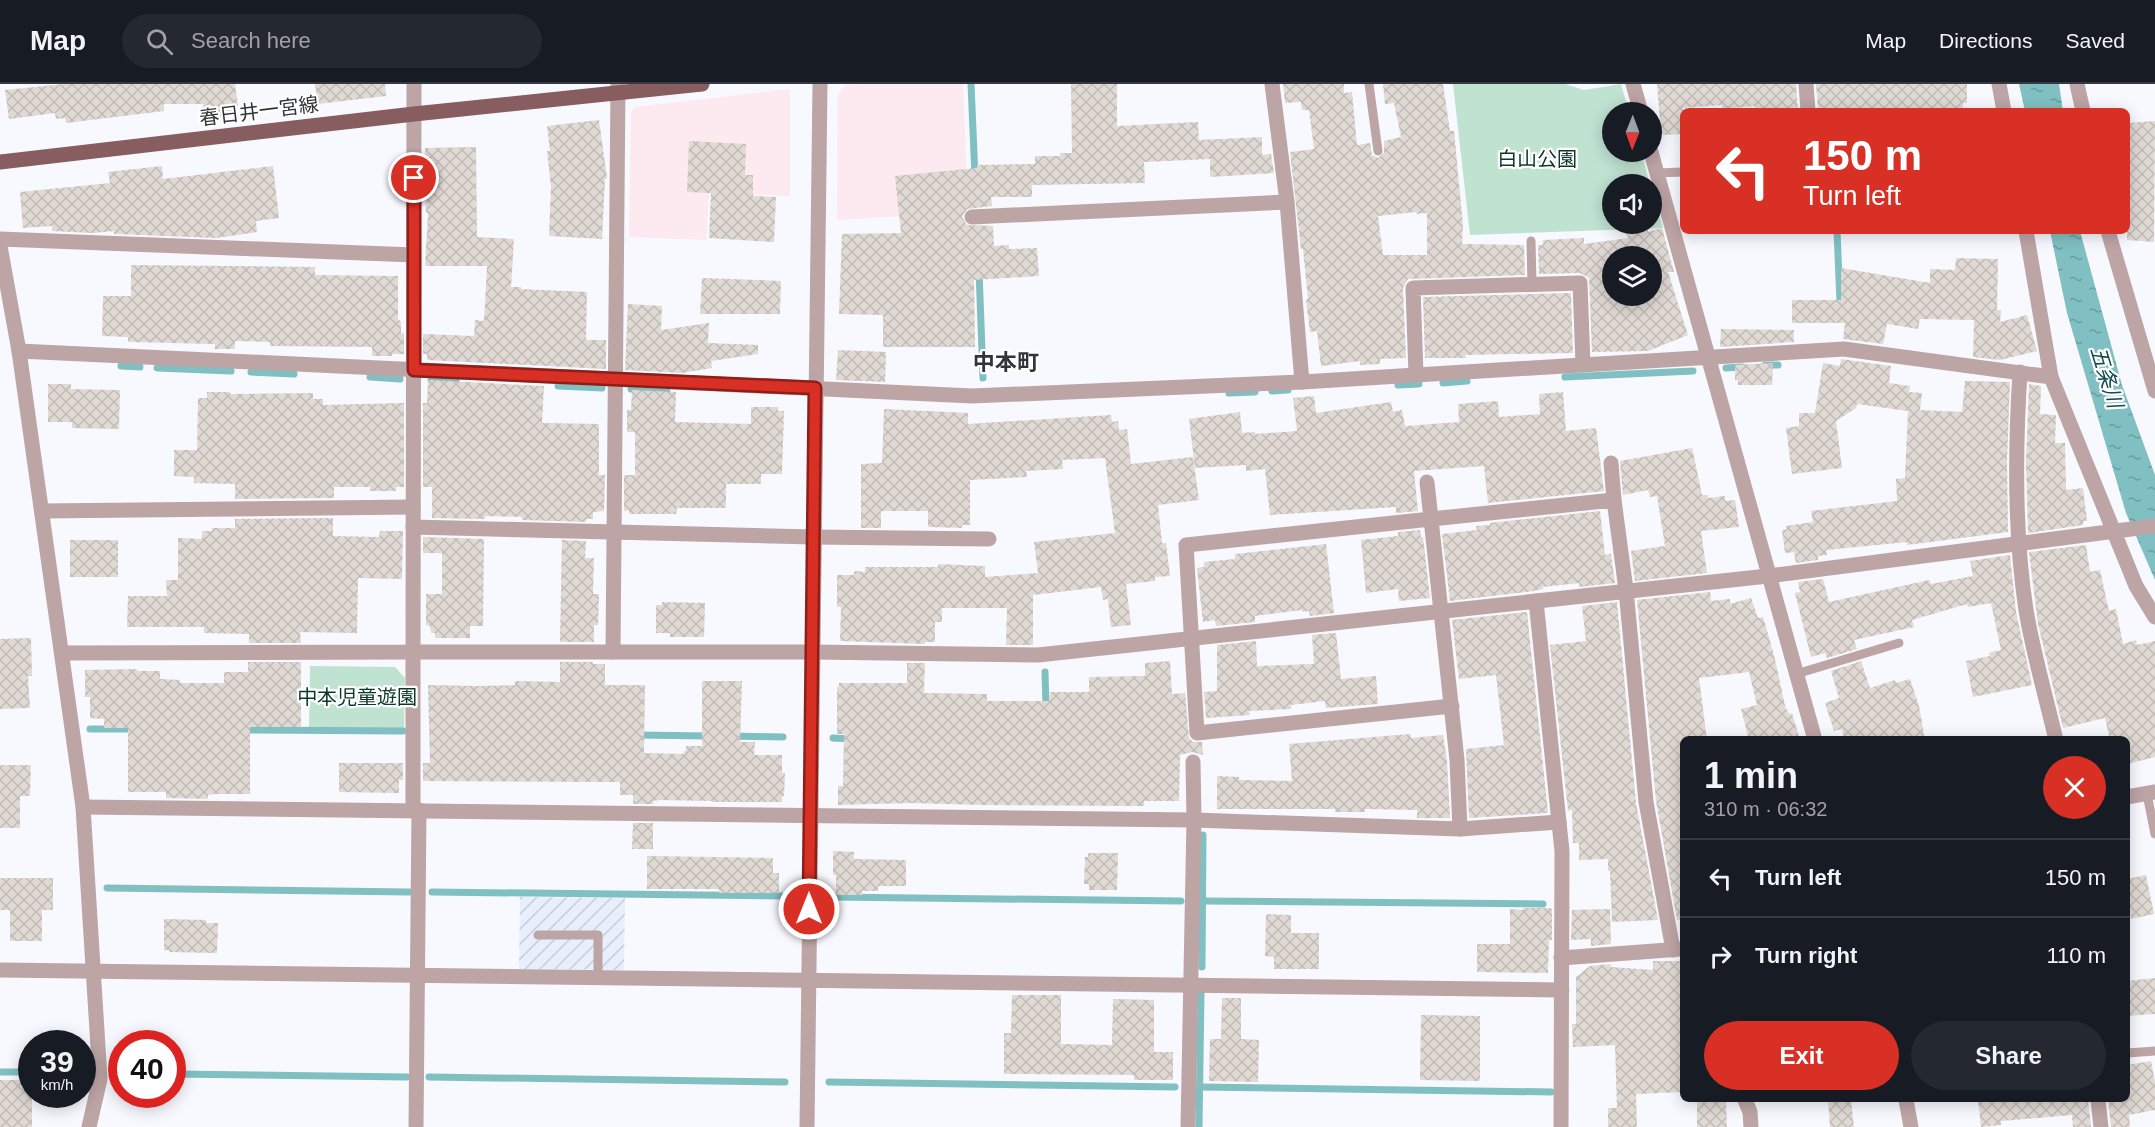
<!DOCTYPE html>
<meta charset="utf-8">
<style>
:root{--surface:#171b24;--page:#242831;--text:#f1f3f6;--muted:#9ea1a6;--line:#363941;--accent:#d93025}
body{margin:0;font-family:Arial,"Noto Sans JP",sans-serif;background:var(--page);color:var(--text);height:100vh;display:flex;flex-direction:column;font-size:22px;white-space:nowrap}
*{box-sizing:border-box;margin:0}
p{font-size:20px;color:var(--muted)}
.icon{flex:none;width:33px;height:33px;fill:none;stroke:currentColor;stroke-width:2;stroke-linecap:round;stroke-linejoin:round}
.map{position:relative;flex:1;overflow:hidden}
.sheet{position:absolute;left:1680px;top:652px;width:450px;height:366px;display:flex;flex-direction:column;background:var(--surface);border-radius:9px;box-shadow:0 3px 15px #0003}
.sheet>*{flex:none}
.top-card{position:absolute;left:1680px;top:24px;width:450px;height:126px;border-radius:9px;box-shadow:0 3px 15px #0003;background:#d93025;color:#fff;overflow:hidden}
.needle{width:39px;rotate:181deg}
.buttons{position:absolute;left:1602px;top:18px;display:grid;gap:12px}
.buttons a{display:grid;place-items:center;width:60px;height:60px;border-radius:50%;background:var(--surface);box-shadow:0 3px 15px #0003;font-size:30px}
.speed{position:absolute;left:18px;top:946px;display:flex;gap:12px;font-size:30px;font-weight:700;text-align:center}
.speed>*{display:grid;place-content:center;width:78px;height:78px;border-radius:50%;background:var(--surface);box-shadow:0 3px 15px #0003;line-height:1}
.speed small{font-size:15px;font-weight:400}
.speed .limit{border:9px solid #d22;background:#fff;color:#111}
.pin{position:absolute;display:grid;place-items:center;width:51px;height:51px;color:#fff;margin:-26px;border:3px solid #fff;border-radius:50%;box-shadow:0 2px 6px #0007}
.me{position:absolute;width:66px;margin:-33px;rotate:0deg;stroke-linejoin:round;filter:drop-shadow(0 0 4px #0008)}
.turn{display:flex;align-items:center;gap:21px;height:126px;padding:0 24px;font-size:27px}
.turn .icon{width:78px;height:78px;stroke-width:2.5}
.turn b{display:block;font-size:42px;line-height:51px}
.round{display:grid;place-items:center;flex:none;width:63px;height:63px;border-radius:32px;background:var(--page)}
.summary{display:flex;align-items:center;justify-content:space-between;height:102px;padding:0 24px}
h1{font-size:36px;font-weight:800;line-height:45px}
.cta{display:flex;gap:12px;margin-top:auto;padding:12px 24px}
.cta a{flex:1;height:69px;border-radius:36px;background:var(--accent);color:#fff;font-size:24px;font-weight:800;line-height:69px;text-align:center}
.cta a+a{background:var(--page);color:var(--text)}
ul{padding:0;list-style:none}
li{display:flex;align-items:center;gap:18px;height:78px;padding:0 24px;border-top:2px solid var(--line)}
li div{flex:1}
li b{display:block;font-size:22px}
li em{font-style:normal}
header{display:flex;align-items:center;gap:36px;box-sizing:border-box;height:84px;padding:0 30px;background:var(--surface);border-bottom:2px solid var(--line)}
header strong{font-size:28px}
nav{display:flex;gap:33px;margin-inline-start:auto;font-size:21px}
.search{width:420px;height:54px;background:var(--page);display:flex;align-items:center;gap:15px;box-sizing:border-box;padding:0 21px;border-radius:33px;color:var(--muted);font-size:22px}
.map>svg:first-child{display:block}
.commercial{fill:#fde9f0}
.industrial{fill:url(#industrial-furrows)}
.park{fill:#bfe2d1}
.water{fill:url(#water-ripples)}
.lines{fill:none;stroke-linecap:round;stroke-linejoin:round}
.stream{stroke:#80c0c2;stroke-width:7}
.building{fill:url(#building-cross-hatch);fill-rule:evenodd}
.service{stroke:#bda4a5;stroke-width:9}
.minor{stroke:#bda4a5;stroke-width:15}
.tertiary{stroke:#bda4a5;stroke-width:15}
.primary{stroke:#885d60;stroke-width:15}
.route-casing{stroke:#8d1f18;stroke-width:15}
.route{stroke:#d93025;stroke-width:10}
.labels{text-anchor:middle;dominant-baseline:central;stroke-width:4.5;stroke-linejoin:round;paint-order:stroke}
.street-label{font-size:20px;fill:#333437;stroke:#fff}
.park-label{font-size:20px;fill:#0b3827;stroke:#fff}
.water-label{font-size:21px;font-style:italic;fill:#134d4f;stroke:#fff}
.quarter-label{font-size:22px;font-weight:bold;fill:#333437;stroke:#fff}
</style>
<header>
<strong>Map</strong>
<div class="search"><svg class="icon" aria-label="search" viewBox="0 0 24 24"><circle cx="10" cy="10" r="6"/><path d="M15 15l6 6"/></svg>Search here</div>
<nav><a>Map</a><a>Directions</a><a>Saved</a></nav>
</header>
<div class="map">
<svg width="2155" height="1043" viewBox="0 0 2155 1043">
<defs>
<pattern id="industrial-furrows" width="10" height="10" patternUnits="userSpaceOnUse" patternTransform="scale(1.5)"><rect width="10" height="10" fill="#e9eefd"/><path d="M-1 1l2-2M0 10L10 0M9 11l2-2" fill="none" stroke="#c8cdd9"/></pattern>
<pattern id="water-ripples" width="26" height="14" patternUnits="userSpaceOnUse" patternTransform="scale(1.5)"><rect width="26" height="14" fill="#80c0c2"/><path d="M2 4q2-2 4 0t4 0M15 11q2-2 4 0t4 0" fill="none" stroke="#699d9e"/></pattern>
<pattern id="building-cross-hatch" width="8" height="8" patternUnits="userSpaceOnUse" patternTransform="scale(1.5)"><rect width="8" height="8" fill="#e0d9d4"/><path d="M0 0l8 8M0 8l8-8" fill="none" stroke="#c1bbb7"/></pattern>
</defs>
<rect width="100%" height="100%" fill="#f7f9ff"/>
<g class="commercial">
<path d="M859,0H963L968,128L837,136L838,11L846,1Z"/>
<path d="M790,5V112L709,109L706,156L629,153L631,28L635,23Z"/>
</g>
<path class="industrial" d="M520,813L625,814L624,886L519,885Z"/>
<g class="park">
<path d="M1453,0H1565L1584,6L1621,0L1629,28H1612V68H1641L1650,100H1612V140H1652V106L1663,144L1470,151Z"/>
<path d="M310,582L395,583L405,594L404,645L309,644Z"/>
</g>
<g class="water">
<path d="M2019,0H2059L2063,27H2025Z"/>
<path d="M2050,147H2080L2122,301L2155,391V496L2126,429L2067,229Z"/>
</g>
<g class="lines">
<g class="stream">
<path d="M971,0L975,93"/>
<path d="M1837,147L1840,218"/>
<path d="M979,186L983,294"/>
<path d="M1765,281H1778"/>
<path d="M121,282L140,283"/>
<path d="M157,284L231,287"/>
<path d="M1726,284L1742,283"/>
<path d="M251,288L294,290"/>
<path d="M370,293L400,295"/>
<path d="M1565,293L1693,287"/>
<path d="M431,296L456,297"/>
<path d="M1443,299L1467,297"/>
<path d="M1398,301L1419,300"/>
<path d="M558,302L602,304"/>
<path d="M631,305L667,307"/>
<path d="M1272,307L1288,306"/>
<path d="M1229,309L1255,308"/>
<path d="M1045,588L1046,624"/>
<path d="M90,645H137"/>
<path d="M241,646L403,647"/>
<path d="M636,651L709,652"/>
<path d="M732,652L783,653"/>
<path d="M833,654L851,655"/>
<path d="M107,804L409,808"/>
<path d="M432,808L785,812"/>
<path d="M832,813L1181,817"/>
<path d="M1203,817L1543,820"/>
<path d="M1202,883L1203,751"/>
<path d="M0,988H32"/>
<path d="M82,989H85"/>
<path d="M119,989H122"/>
<path d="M172,990L407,993"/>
<path d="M429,993L785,998"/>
<path d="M829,998L1175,1003"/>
<path d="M1200,1003L1551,1008"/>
<path d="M1199,1043L1201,909"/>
</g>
</g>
<g class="building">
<path d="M64,0H235L238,22L233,23L234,32L204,33L203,20H164V27L66,39L65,34L56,35L55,29L9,35L5,6Z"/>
<path d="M315,0H385L386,12L318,20Z"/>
<path d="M1071,0H1117V42L1198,38L1199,56L1262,53V71L1271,70L1274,89L1210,93V75L1144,78L1145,99L1032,101V113H991L992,122L967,125L962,133L967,141L993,142L994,162L1009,161V165L1037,164L1039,192L974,196L975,263H883V231L839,230L842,150L901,149L895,92L977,84V81L1035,80V72H1060V69H1072Z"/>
<path d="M1283,0H1344V9L1352,8L1357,61L1370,59L1372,71L1378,74L1384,69V57L1401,53L1394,19L1385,20L1383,0H1443L1450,47H1454L1463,141L1462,160L1524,161L1525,191L1408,195L1403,204L1406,274L1380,275V280L1360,281V277L1321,282L1317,247L1310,248L1306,216L1308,215L1303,165H1301L1290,68L1314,65L1309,26H1302L1301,18L1285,19ZM1416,128L1417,130L1427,129V171H1383L1378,132Z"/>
<path d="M1657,0H1796L1798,27H1755V22L1722,25V21L1683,24V50L1661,51Z"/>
<path d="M1816,0H1967V19H1963V27L1818,26Z"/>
<path d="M599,36L607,94L605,95L602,155L549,152L551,103L547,67H550L547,42Z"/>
<path d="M2155,37L2154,158L2127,156V39Z"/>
<path d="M689,57L746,60L745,91H753V112L776,113L774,158L709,154L711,109L687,108Z"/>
<path d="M476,63L477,153L514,155L511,203H521V205L587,208L586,256H606V285L427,276V270H423V250L474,252L475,236L484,237L487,182H425L428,129H426L425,64Z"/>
<path d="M162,82L163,95L273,82L279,134L256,137L257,148L216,154L114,150V147L93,149L52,147V142L23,144L20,108L110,99L108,88Z"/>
<path d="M1662,144L1674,188H1668L1688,251L1648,267L1592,268L1589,194L1580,189L1539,190L1538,161H1543V156L1584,154V160L1628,154L1627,149L1648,146V148ZM1612,172H1652V212H1612Z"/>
<path d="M1956,174L1998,175L1997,226H2001L2000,238L2027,231L2037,267L2000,276L1973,273L1974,236L1920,235L1918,245L1887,240L1883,260L1843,255L1845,239H1792V216H1841V184L1930,199V185L1955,186Z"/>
<path d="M131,181L315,183V191L398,192V235L401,238V249H404V270H392V272H372V263L270,262V258L235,257V265H215V260L128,258V253L102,252L103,212H131Z"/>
<path d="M702,194L781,197L780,230H700Z"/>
<path d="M1571,209L1573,269L1465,271L1466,274H1425L1423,213Z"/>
<path d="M628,220L662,222L661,246L709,239L708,259L758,261V270L711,277L712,284L682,289L625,286Z"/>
<path d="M1721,245L1794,246V258L1720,263Z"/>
<path d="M838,266L886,268L885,298L836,296Z"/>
<path d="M1841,275L1891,282L1889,299L1910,302L1909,308L1922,309L1920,326L1962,328L1965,297L2010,298L2007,377L2008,448L1907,461V458L1826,466L1827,471L1818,472V476L1796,479L1794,468L1785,469L1782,446L1787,445L1786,442L1813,438L1811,427L1897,417L1896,395L1905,394L1908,327L1857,320L1856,324L1836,337L1842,384L1792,390L1786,344L1799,342V329H1815L1823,279L1840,282Z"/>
<path d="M1773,279L1772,301H1738V296H1735V281Z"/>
<path d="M428,296L544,302L542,339L599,340V391H605L604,427L593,428V435H586V438L522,436V433L485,432V435L432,434V403H423V319H427Z"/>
<path d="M48,300H71V305L120,306L119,345L72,344V338H48Z"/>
<path d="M2029,300L2041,302L2040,330L2056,331L2055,359H2065L2066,406L2083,404L2087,437H2083V441L2028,449L2026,378Z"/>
<path d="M632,306L676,308L675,338L751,340V323H778V327H784L782,390H761V400H726V424H677L676,430H629V426L624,427V391H635V348H627V326H631Z"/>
<path d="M207,308H230V310L313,309V315H323V321L404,319V403H396V407H370V403H334V414L235,415V400L194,399V393L174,392V366H197L198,314H207Z"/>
<path d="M1563,308L1566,347L1596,344L1604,407L1488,419L1484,382L1414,387L1418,427L1396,429V423L1270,431L1265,385L1246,387V381L1195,384L1189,335L1240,328L1242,349L1255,348V350L1297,347L1293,314L1314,312L1316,329L1391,318L1393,328L1402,326L1405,342L1459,338L1458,320L1498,317L1499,333L1540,330L1539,310Z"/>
<path d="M884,325L968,329V340L1111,331L1112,338L1118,337L1119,346L1127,345L1131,380L1193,373L1199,416L1158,421L1162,459H1166L1170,492L1155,493V497L1126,500L1131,541L1111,543L1108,515L1103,516L1101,503L1033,511V561H1006L1007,524H942V538H935V558H925V560L840,557L841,523H837V491H854V487L865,488V483H938V480L985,482V493L1038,489L1034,458L1115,449L1105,374L1062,376L1063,385L1026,387L1027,393L970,396V441H962V444L928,443V427H881V444H861V380L882,379Z"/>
<path d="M1692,364L1702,411H1707L1708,414L1725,412V417L1735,416L1739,443L1701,447L1707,489L1635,497L1631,467L1665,462L1657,412L1650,413L1648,406L1623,411L1620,377Z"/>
<path d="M1600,427L1605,471L1611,470L1615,499L1579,503V499L1543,503V505L1527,508L1450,517L1442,450L1477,446L1476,442L1490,441V439Z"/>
<path d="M333,434V452L379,453L380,447H403L402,495L358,494L357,549L300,548L301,559H249V550L204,549V543H127L128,512H167L166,496H178V454L202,455V447H212V444H235V435Z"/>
<path d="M1420,446L1421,453H1423L1430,514L1399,517L1398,505L1366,509L1361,456L1398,452V448Z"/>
<path d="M423,453L484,455L483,542H470V554H435V549H431L430,542L426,541V510H442V469H423Z"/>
<rect x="70" y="456" width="48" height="37"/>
<path d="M562,456L586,457L585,474H594L593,510H599L598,541H594V558H560Z"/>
<path d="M1326,460L1334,529L1310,532L1309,527L1302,528V526L1255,532V538L1216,542L1215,536L1203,538L1197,484L1204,483V478L1235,475V470Z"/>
<path d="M2086,461L2090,488L2100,486L2109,527L2116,525L2123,560L2136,556L2137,561L2155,557V673L2127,680V656H2110L2105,634L2063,644L2038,540L2029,468Z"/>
<path d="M2010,471L2016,528L2032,601L1973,613L1966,577L1990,572L1989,569L2001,566L1991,519L1968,523L1967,520L1912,536L1914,543L1854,556L1857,565L1827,574L1825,569L1811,573L1795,509L1800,508L1798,498L1823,495L1829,518L1929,496L1931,500L1973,492L1970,477Z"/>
<path d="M1710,508L1711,517L1730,515V520L1751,514L1758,534L1763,533L1774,571L1786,626L1787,625L1789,630L1792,629L1800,656H1749L1741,625L1757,621L1749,588L1699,594L1707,656H1683V836H1677L1656,717L1637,516Z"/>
<path d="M662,518L705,519L704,553H670V549H656V521H662Z"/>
<path d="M1617,518L1636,719L1658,836L1612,838L1610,787H1608V775L1579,776V759H1573L1572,726L1568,727L1550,561L1586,557L1582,522Z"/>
<path d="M1527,528L1548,729L1469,734L1466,665L1504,661L1496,591L1459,595L1452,536Z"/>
<path d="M1336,549L1341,595L1376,592L1378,620L1326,624L1325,617L1291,621V625L1249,627L1250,631L1206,634L1204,608L1217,607V561L1256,557L1257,582L1314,580L1312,551Z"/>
<path d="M31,554L32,592H28L30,624L0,625V555Z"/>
<path d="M1170,577L1172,610L1185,609L1189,654L1193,658H1202L1203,671L1192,668L1180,671L1179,717H1144V722L982,721L910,719L838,721V702H843L844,650H837V603L839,604V599H907V579H925L924,609L987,610V617H1049L1050,608H1089V593L1145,592V579Z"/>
<path d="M1861,577L1870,604L1895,596L1896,599L1910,595L1919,622L1925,656H1844L1842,645L1834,647L1825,619L1839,614L1831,587Z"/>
<path d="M248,578H301V643H250V710H215L208,711V715L166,714V708H128V644H104V635L90,634V613H85V586L137,585V587H160V595L180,596V599H224V588H248Z"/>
<path d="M560,578H593V580H605V601H645L644,669L684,670V667H686V662H702V597H742L740,658H755L754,671H782V689H785L784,712H782V718H712V717L659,716L653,717V720H633V711H620V698L423,697V679H430L428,601L479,602L515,601V597L560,598Z"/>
<path d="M1410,650L1411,654L1443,651L1447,677L1450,734H1417V726L1365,725V728H1335V725H1217V692L1239,693V696L1292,697L1289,660Z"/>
<path d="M339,679H403V696H399V709L339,708Z"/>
<path d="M0,681H31L30,712H20V744H0Z"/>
<path d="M633,739H653V765H632Z"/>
<path d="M833,767L854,768V775L906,776V802H878V807H862V811H836V791H833Z"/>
<path d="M1088,769H1118L1117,806H1089V800H1084L1085,773H1088Z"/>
<path d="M647,772L773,774V789H779V809H719V805H647Z"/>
<path d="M2146,791L2154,830L2131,835L2127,814V795Z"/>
<path d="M0,794H53V826H42V857H10V826H0Z"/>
<path d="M1523,824H1551L1552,826V856H1549L1548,889L1477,888V860H1510V825L1523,826Z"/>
<path d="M1610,825L1611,860L1591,862V855L1571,856L1572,826Z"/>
<path d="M1266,830L1291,831V849H1319V885H1274V873L1265,872Z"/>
<path d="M164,835L206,836V839H218L217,869L169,868V866H164Z"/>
<path d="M1653,877H1680L1683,1008L1636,1010L1637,1043H1608V1024H1617L1615,961L1573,963L1572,940H1576V893L1590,882L1611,880V883L1653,886Z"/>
<path d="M2155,894V930L2127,932V897Z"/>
<path d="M1012,911H1061V960L1112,961L1113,915L1154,916V968H1173V996H1134V991L1004,990V949H1011Z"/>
<path d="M1222,914H1241V955L1259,956L1258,998L1209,997L1210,955H1221Z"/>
<path d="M1421,931L1480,932V997L1420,996Z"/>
<path d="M2151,977L2155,998V1026L2129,1031L2130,1043H2111L2108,1016H2127V1018V981Z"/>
<rect x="0" y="996" width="32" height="47"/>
<path d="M1697,1016H1726L1727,1043H1697Z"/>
<path d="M1828,1016H1851L1854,1043H1830Z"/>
<path d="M1978,1016H2088L2091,1043H2073L2072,1031L2001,1037V1041L1981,1043Z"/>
</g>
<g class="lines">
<g class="service">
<path d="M1369,0L1378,67"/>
<path d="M1657,89L1683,88"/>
<path d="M1531,157L1532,200"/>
<path d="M1796,590L1899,559"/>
<path d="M2147,710L2155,750"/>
<path d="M538,851H598V893"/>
<path d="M2127,969L2155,967"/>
</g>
<g class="minor">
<path d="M1272,0L1287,118L1302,298"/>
<path d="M1806,0L1808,27"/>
<path d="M1999,0L2004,27"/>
<path d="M2077,0L2083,27"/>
<path d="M972,133L1287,118"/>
<path d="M2026,147L2051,293L2136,502L2155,533"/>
<path d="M2108,147L2155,307"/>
<path d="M0,155L414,171"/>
<path d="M0,162L19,267L83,723L100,995L89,1043"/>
<path d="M19,267L972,312L1302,298L1844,265L2051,293"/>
<path d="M2020,288C2015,367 2014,448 2026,526C2033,569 2046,613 2056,656"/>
<path d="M1416,291L1413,204L1580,199L1583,281"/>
<path d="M1611,379L1614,416"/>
<path d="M1427,398L1431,435L1186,461L1197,649L1452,622"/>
<path d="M42,427L413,423"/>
<path d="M413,443L813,453L989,455"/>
<path d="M1536,517L1562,767L1561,1043"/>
<path d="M613,568L618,0"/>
<path d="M62,569L413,568L414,0"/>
<path d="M2127,713L2155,708"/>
<path d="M83,723L1194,736L1460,745L1559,738"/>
<path d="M413,726V568H812L1038,571L1768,492L2155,442"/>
<path d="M1460,745L1457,676L1431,435L1614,416L1626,506L1646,718L1673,866"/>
<path d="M1561,874L1681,865"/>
<path d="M0,886L1562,906"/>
<path d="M1745,1016L1750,1028L1751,1043"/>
<path d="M2098,1016L2101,1043"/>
<path d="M416,1043L419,726"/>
<path d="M1188,1043L1194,736L1193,678"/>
</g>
<g class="tertiary">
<path d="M1633,0L1641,28"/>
<path d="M1651,68L1815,656"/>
<path d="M1906,1016L1911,1043"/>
<path d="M807,1043L820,0"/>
</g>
<path class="primary" d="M0,78L414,30L702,0"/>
</g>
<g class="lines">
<g class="route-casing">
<path id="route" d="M414,94V286L815,304L809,825"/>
</g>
<use href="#route" class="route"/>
</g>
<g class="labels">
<g class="street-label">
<text transform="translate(259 27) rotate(-7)">春日井一宮線</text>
</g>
<g class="park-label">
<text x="1537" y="75">白山公園</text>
<text x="357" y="613">中本児童遊園</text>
</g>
<g class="water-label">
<text transform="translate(2107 293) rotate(73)">五条川</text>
</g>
<g class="quarter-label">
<text x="1006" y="278">中本町</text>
</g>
</g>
</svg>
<div class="buttons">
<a><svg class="needle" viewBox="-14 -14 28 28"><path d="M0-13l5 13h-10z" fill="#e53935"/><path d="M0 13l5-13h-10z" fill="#9ea1a6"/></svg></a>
<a><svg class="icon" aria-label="sound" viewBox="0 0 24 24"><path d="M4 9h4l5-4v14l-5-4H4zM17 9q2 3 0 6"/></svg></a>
<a><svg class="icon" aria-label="layers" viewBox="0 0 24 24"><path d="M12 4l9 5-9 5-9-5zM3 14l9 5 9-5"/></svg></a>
</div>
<div class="speed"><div>39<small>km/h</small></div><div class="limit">40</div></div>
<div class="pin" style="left:414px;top:94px;background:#d93025"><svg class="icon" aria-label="arrive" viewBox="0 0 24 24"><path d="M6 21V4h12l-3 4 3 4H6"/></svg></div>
<svg class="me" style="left:809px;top:825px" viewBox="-20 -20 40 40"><circle r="17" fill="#d93025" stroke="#fff" stroke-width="3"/><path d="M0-11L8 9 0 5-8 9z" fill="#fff"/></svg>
<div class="top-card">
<div class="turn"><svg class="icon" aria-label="left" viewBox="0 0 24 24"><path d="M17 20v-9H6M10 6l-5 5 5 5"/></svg><div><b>150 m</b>Turn left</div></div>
</div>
<section class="sheet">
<div class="summary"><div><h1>1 min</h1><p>310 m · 06:32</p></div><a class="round" style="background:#d93025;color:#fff"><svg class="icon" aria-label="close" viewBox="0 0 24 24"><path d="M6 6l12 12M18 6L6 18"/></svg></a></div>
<ul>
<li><svg class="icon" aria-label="left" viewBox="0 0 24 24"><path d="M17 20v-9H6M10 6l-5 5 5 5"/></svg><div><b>Turn left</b></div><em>150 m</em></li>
<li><svg class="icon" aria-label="right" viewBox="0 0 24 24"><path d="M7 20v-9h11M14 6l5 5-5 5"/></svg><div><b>Turn right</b></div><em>110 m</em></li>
</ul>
<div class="cta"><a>Exit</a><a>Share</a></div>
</section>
</div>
